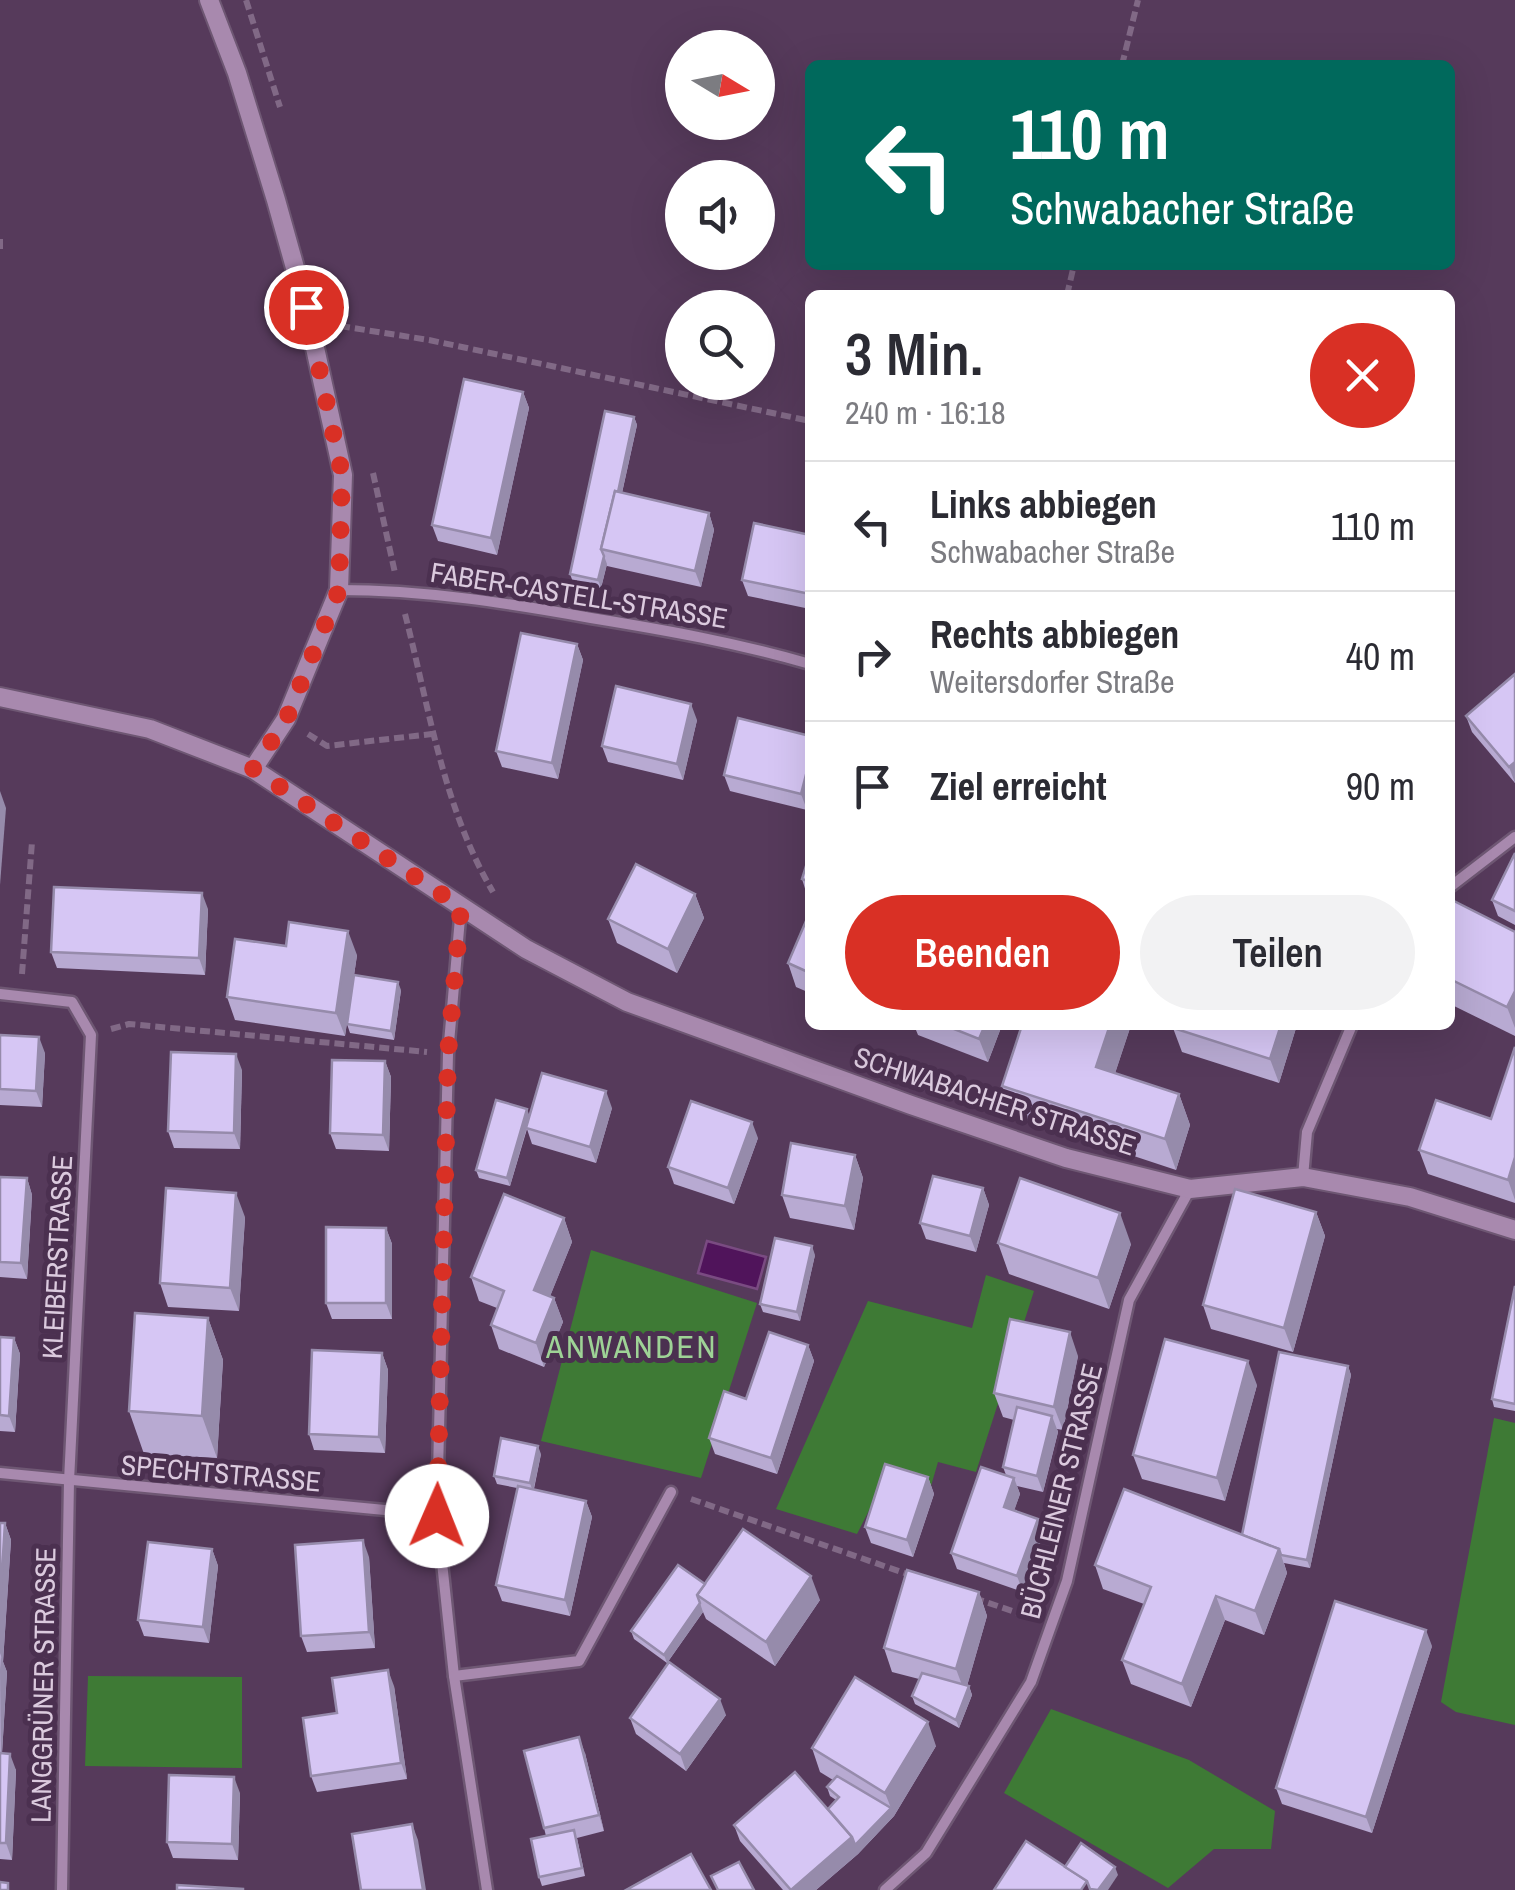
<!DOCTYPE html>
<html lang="de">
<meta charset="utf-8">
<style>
:root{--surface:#fff;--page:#f2f2f3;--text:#2b2b33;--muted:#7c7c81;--line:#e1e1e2;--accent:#d93025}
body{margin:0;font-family:"Archivo Narrow",sans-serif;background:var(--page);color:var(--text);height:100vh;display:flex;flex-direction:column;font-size:38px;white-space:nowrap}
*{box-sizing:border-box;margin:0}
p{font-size:32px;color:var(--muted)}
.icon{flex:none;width:55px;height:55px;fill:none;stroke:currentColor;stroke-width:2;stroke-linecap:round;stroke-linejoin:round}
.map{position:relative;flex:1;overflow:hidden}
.drawer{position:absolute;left:805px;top:290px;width:650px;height:740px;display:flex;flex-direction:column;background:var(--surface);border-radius:15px;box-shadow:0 10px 40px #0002}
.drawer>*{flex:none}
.top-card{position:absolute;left:805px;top:60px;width:650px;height:210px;border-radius:15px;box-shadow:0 10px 40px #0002;background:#00695c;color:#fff;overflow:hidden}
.needle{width:65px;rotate:100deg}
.buttons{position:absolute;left:665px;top:30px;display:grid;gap:20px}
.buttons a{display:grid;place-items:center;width:110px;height:110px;border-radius:50%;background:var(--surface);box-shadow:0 10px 40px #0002;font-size:50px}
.pin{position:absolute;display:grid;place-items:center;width:85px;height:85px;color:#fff;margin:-42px;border:5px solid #fff;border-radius:50%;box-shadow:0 2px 10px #0007}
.me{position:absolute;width:110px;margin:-55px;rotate:1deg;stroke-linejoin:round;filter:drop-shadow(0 0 8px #0008)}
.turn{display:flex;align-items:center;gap:35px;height:210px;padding:0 40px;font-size:45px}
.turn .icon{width:130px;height:130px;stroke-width:2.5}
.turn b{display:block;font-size:70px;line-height:85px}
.round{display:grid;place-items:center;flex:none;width:105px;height:105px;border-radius:52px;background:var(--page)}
.overview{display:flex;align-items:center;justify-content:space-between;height:170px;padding:0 40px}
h1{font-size:60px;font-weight:600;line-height:75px}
.action{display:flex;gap:20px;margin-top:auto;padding:20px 40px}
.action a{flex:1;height:115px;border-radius:60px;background:var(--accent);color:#fff;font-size:40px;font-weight:600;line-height:115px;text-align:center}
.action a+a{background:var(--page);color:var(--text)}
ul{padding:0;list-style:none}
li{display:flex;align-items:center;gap:30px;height:130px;padding:0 40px;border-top:2px solid var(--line)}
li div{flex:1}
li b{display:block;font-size:38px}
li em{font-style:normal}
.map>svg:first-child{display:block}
.green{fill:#3e7a35}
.water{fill:#50145b;stroke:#7a4b82;stroke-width:2.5}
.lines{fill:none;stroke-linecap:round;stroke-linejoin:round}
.minor-casing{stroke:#6e5773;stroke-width:15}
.tertiary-casing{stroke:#6e5773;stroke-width:22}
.path{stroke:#816986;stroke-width:6;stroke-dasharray:10 5;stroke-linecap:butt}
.minor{stroke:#a889ae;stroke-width:10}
.tertiary{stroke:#a889ae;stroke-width:18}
.wall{fill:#b8aad2}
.shaded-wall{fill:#968bab}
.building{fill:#d6c6f4;stroke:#968bab;stroke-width:2.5}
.route{stroke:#d93025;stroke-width:18;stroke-dasharray:0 32.4}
.labels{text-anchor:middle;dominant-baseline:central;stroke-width:10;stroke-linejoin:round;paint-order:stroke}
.street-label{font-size:28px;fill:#dbcade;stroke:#4b3050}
.quarter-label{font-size:32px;letter-spacing:2.5px;fill:#9ed396;stroke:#4b3050}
</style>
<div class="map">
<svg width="1515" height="1890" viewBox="0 0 1515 1890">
<rect width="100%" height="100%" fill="#563a5b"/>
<g class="green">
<path d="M591,1250L757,1303L701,1478L541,1441Z"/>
<path d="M986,1275L1034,1291L976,1472L938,1462L931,1486L887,1475L857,1534L776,1509L868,1301L972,1328Z"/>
<path d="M1494,1418L1515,1423V1725L1456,1712L1441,1702Z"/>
<path d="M88,1676L242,1677V1768L85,1766Z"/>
<path d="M1051,1709L1189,1760L1275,1811L1271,1849H1214L1168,1888L1004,1793Z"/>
</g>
<path class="water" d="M707,1241L766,1257L757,1289L698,1273Z"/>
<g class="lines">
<g class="minor-casing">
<g id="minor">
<path d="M339,590C424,590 508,603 591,618C665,630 738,643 810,664"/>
<path d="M1450,887L1515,837"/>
<path d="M461,907L448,1054L437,1515L454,1676L487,1890"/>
<path d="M0,994L72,1002L91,1035L69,1481L62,1890"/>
<path d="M1303,1177L1307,1132L1352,1025"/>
<path d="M0,1473L437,1515"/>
<path d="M454,1676L579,1661L671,1492"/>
<path d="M885,1890L926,1853L1031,1682L1067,1581L1129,1300L1190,1189"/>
</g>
</g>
<g class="tertiary-casing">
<g id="tertiary">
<path d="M209,0L237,73L276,200L306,307L343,475L339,590L286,719L253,769"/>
<path d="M0,697L150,729L253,769L526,949L627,1002L911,1105L1066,1158L1190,1189L1303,1177L1410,1197L1515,1230"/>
</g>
</g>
<g class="path">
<path d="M246,0L280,107"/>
<path d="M1122,65L1138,0"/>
<path d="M0,239V252"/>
<path d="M1067,295L1074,265"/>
<path d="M340,326L429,340L810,421"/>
<path d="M373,473L395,573"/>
<path d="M405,614C429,707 443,807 493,892"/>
<path d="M308,734L327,746L432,734"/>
<path d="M22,974L32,842"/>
<path d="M111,1029L129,1024L427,1052"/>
<path d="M691,1499L910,1575"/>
<path d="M974,1598L1033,1618"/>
</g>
<use href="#minor" class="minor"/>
<use href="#tertiary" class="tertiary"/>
</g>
<g class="wall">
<path d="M523,392L529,408L497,555L438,541L432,525Z"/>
<path d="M634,417L637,425L622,493L709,513L714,530L701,587L607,566V564L601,588L573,582L570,574Z"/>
<path d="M810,535V609L748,596L742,580Z"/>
<path d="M577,644L583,660L558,779L502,767L496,751Z"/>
<path d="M1515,674V783L1472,732L1466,716Z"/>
<path d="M697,720L683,780L608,762L602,746Z"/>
<path d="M810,736V798L807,810L730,791L724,775Z"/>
<path d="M810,853V896L807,895L802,879Z"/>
<path d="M1515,853V925L1498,916L1492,900Z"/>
<path d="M695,894L704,918L677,973L617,943L608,919Z"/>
<path d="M1450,899L1515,932V1036L1450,1004Z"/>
<path d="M208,909L205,975L57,968L51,952Z"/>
<path d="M810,914V993L796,987L788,963Z"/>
<path d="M286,946L357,955L345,1036L235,1020L227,997Z"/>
<path d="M401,990L394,1040L350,1033L347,1024Z"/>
<path d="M914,1025H1002L988,1062L918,1035Z"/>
<path d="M1022,1025H1131L1115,1073L1179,1094L1190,1125L1176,1170L1013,1116L1002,1086Z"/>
<path d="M1297,1025L1279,1083L1182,1052L1173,1028Z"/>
<path d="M0,1035L45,1053L42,1107L0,1105Z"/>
<path d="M1515,1047V1203L1428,1174L1419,1150L1491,1119Z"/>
<path d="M385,1061L391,1077L389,1151L336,1149L330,1133Z"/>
<path d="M242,1070L240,1149L174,1148L168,1131Z"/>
<path d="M612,1108L596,1163L532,1144L527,1129L510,1186L479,1178L476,1170L530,1116Z"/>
<path d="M758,1138L734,1204L674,1184L668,1167Z"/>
<path d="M855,1155L863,1178L854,1230L790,1218L782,1195Z"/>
<path d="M0,1177L27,1178L32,1195L27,1279L0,1277Z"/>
<path d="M983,1188L989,1205L976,1252L926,1239L920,1223Z"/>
<path d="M1316,1212L1325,1236L1293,1352L1211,1329L1203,1305Z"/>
<path d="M245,1217L239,1311L168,1307L160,1283Z"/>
<path d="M564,1218L572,1242L550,1296L554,1298L563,1322L544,1367L499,1349L491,1325L497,1308L479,1301L471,1277Z"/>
<path d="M386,1228L392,1244V1319H332L326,1303Z"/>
<path d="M998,1243L1131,1244L1109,1309L1009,1274Z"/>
<path d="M815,1255L800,1321L763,1312L760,1304Z"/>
<path d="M1515,1286V1411L1494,1407L1492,1399Z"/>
<path d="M208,1318L223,1360L217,1458L144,1454L129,1411Z"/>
<path d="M0,1337L14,1338L20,1354L15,1432L0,1431Z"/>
<path d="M808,1345L814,1361L777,1474L715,1454L709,1438L746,1399Z"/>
<path d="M382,1353L388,1370L385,1453L314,1450L309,1434Z"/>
<path d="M1078,1356L1063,1430L1057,1429L1058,1432L1043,1492L1017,1486L1020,1494L1014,1510L1038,1519L1043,1535L1023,1592L957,1569L951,1553L1006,1475L1003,1467L1014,1420L1003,1417L994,1393Z"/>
<path d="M1348,1366L1351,1375L1310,1568L1284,1563L1287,1573L1264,1635L1225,1620L1191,1707L1131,1684L1122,1660L1144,1604L1103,1589L1095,1565L1242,1535Z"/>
<path d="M1257,1385L1225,1501L1142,1479L1133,1455Z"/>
<path d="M541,1454L534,1489L586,1501L592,1517L570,1616L502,1601L496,1585L517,1488L497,1484L494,1476Z"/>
<path d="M928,1477L934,1494L913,1557L871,1543L865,1527Z"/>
<path d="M0,1523H5L11,1540L3,1662L7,1672L2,1753L16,1770L12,1860L0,1859Z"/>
<path d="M212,1549L218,1566L209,1643L144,1636L138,1620Z"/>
<path d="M369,1557L375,1648L307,1652L301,1636Z"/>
<path d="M705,1584L820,1600L775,1666L706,1619L703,1612L667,1663L634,1639L631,1631Z"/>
<path d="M979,1592L987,1616L967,1686H969L972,1695L959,1728L915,1704L912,1696L919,1679L892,1672L884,1648Z"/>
<path d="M1432,1646L1372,1833L1282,1804L1276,1788Z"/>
<path d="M394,1686L407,1779L317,1792L311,1776L337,1713Z"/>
<path d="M726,1715L686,1771L636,1734L630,1718Z"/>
<path d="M936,1746L894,1816L858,1854L816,1890H783L740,1841L734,1825L828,1809L836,1800L830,1796L827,1787L833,1780L820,1772L812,1748Z"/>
<path d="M585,1753L604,1831L577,1838L585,1876L542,1886L539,1877L546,1836L544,1828Z"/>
<path d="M240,1793L238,1860L173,1858L167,1842Z"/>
</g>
<g class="shaded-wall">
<path d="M523,392L529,408L497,555L491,538Z"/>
<path d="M634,417L637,425L609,551L605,550Z"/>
<path d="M709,513L714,530L701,587L695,571Z"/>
<path d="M604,556L607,564L601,588L598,580Z"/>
<path d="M577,644L583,660L558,779L552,763Z"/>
<path d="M691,704L697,720L683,780L677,764Z"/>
<path d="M810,759V798L807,810L801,794Z"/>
<path d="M1515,762V783L1509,767Z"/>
<path d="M0,791L6,808L0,885Z"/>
<path d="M202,893L208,909L205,975L199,958Z"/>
<path d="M695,894L704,918L677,973L668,949Z"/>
<path d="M348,931L357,955L345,1036L336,1013Z"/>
<path d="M398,982L401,990L394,1040L391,1031Z"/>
<path d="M1515,991V1028L1507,1007Z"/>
<path d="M985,1025H1002L988,1062L979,1039Z"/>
<path d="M1110,1025H1131L1107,1098L1096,1067Z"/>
<path d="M1281,1025H1297L1279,1083L1270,1059Z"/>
<path d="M39,1037L45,1053L42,1107L36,1091Z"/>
<path d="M236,1054L242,1070L240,1149L234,1133Z"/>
<path d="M385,1061L391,1077L389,1151L383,1135Z"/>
<path d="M606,1091L612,1108L596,1163L590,1147Z"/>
<path d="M1179,1094L1190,1125L1176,1170L1165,1139Z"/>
<path d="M527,1109L530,1117L510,1186L507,1178Z"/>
<path d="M752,1122L758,1138L734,1204L728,1188Z"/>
<path d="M855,1155L863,1178L854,1230L845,1206Z"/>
<path d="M1515,1157V1200L1508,1180Z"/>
<path d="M27,1178L32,1195L27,1279L21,1263Z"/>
<path d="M983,1188L989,1205L976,1252L970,1236Z"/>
<path d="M236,1193L245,1217L239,1311L230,1288Z"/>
<path d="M1316,1212L1325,1236L1293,1352L1284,1328Z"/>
<path d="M1120,1213L1131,1244L1109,1309L1098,1278Z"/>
<path d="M564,1218L572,1242L543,1314L534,1290Z"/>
<path d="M386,1228L392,1244V1319L386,1303Z"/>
<path d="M812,1246L815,1255L800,1321L797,1312Z"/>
<path d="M554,1298L563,1322L544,1367L536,1343Z"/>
<path d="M208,1318L223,1360L217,1458L202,1416Z"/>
<path d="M1070,1332L1078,1356L1063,1430L1054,1407Z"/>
<path d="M14,1338L20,1354L15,1432L9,1416Z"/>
<path d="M808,1345L814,1361L777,1474L771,1458Z"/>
<path d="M382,1353L388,1370L385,1453L379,1437Z"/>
<path d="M1248,1361L1257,1385L1225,1501L1217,1478Z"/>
<path d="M1348,1366L1351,1375L1310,1568L1307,1560Z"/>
<path d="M1052,1416L1058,1432L1043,1492L1037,1476Z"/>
<path d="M538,1446L541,1454L533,1492L530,1483Z"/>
<path d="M928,1477L934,1494L913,1557L907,1540Z"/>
<path d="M1014,1478L1020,1494L1010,1523L1004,1507Z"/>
<path d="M586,1501L592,1517L570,1616L565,1600Z"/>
<path d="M1038,1519L1043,1535L1023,1592L1017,1576Z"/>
<path d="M5,1523L11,1540L3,1662L0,1653V1604Z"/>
<path d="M363,1540L369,1557L375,1648L369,1632Z"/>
<path d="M212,1549L218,1566L209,1643L203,1627Z"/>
<path d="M1279,1549L1287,1573L1264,1635L1255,1611Z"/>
<path d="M811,1576L820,1600L775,1666L766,1642Z"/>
<path d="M979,1592L987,1616L965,1693L956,1669Z"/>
<path d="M1216,1596L1225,1620L1191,1707L1182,1684Z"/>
<path d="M700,1603L703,1612L667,1663L664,1655Z"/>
<path d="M1426,1630L1432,1646L1372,1833L1366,1817Z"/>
<path d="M1,1656L7,1672L1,1769L0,1670Z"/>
<path d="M388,1670L394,1686L407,1779L401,1763Z"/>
<path d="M969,1686L972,1695L959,1728L956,1720Z"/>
<path d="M720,1699L726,1715L686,1771L680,1754Z"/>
<path d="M928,1722L936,1746L894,1816L858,1854L816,1890H792L852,1837L891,1808L885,1793Z"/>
<path d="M579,1737L585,1753L604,1831L599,1815Z"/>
<path d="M10,1754L16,1770L12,1860L6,1843Z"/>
<path d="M234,1777L240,1793L238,1860L232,1844Z"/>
<path d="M412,1824L418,1840L426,1890H423Z"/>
<path d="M1115,1867L1118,1875L1108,1890H1098Z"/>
</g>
<g class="building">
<path d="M464,379L523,392L491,538L432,525Z"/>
<path d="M605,411L634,417L618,492L615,491L601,549L604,556L598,580L570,574Z"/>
<path d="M615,491L709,513L695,571L601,549Z"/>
<path d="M754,523L810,535V594L742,580Z"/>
<path d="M521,633L577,644L552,763L496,751Z"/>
<path d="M1515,674V762L1509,767L1466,716Z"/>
<path d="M616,686L691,704L677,764L602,746Z"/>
<path d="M738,718L810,736V759L801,794L724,775Z"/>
<path d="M810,853V882L802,879Z"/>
<path d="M1515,853V911L1492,900Z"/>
<path d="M636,864L695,894L668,949L608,919Z"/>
<path d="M54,887L202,893L199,958L51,952Z"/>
<path d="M1450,899L1515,932V991L1507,1007L1450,979Z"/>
<path d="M809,914H810V973L788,963Z"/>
<path d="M289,922L348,931L336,1013L227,997L235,939L286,946Z"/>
<path d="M354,975L398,982L391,1031L347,1024Z"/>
<path d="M944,1025H985L979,1039Z"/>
<path d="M1022,1025H1110L1096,1067L1179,1094L1165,1139L1002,1086Z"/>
<path d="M1174,1025H1281L1270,1059L1173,1028Z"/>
<path d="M0,1035L39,1037L36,1091L0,1089Z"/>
<path d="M1515,1047V1157L1508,1180L1419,1150L1436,1100L1491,1119Z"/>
<path d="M171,1052L236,1054L234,1133L168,1131Z"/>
<path d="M332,1060L385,1061L383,1135L330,1133Z"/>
<path d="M542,1073L606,1091L590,1147L526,1128Z"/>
<path d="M496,1100L527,1109L507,1178L476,1170Z"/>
<path d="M691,1101L752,1122L728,1188L668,1167Z"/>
<path d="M791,1143L855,1155L845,1206L782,1195Z"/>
<path d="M933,1176L983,1188L970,1236L920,1223Z"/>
<path d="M0,1177L27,1178L21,1263L0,1262Z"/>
<path d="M1020,1178L1120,1213L1098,1278L998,1243Z"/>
<path d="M166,1188L236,1193L230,1288L160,1283Z"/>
<path d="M1235,1189L1316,1212L1284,1328L1203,1305Z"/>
<path d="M504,1194L564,1218L534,1290L554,1298L536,1343L491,1325L504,1291L471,1277Z"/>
<path d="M326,1227L386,1228V1303H326Z"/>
<path d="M775,1238L812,1246L797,1312L760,1304Z"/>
<path d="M1515,1286V1404L1492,1399Z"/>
<path d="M135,1313L208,1318L202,1416L129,1411Z"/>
<path d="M1010,1319L1070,1332L1054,1407L994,1393Z"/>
<path d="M769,1332L808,1345L771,1458L709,1438L724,1391L746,1399Z"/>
<path d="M0,1337L14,1338L9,1416L0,1415Z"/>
<path d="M1165,1339L1248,1361L1217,1478L1133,1455Z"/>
<path d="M312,1350L382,1353L379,1437L309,1434Z"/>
<path d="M1279,1352L1348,1366L1307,1560L1281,1555L1279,1549L1242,1535Z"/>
<path d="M1017,1407L1052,1416L1037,1476L1003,1467Z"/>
<path d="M501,1438L538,1446L530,1483L494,1476Z"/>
<path d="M885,1464L928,1477L907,1540L865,1527Z"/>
<path d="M981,1467L1014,1478L1004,1507L1038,1519L1017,1576L951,1553Z"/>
<path d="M518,1486L586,1501L565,1600L496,1585Z"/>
<path d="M1124,1489L1279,1549L1255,1611L1216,1596L1182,1684L1122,1660L1151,1587L1095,1565Z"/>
<path d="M0,1523H5L0,1604Z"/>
<path d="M743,1529L811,1576L766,1642L697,1595Z"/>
<path d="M363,1540L369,1632L301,1636L295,1545Z"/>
<path d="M148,1542L212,1549L203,1627L138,1620Z"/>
<path d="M678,1565L705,1584L697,1595L700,1603L664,1655L631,1631Z"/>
<path d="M907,1570L979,1592L956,1669L884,1648Z"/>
<path d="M1335,1601L1426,1630L1366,1817L1276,1788Z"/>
<path d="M669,1662L720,1699L680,1754L630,1718Z"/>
<path d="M388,1670L401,1763L311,1776L303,1718L337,1713L332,1678Z"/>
<path d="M922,1673L969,1686L956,1720L912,1696Z"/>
<path d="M855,1677L928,1722L885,1793L812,1748Z"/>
<path d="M579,1737L599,1815L544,1828L524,1751Z"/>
<path d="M0,1753L10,1754L6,1843H0Z"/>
<path d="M795,1772L852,1837L791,1890L734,1825Z"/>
<path d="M169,1775L234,1777L232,1844L167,1842Z"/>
<path d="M837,1776L891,1808L855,1845L852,1837L828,1809L839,1797L827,1787Z"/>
<path d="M412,1824L423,1890H361L352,1834Z"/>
<path d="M574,1830L582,1868L539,1877L531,1839Z"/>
<path d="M1026,1841L1087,1881L1081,1890H994Z"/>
<path d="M1081,1843L1115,1867L1098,1890L1090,1889L1087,1881L1065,1867Z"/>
<path d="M691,1854L711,1890H626Z"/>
<path d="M739,1862L754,1890H718L711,1876Z"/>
<path d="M0,1882L8,1883V1890H0Z"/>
<path d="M177,1885L243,1889V1890H177Z"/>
</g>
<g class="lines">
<path class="route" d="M306,307L342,474L339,590L286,720L253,769L461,907L448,1054L437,1516"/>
</g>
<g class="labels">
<g class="street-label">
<text transform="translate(579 595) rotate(9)">FABER-CASTELL-STRASSE</text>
<text transform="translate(995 1101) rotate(18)">SCHWABACHER STRASSE</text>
<text transform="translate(57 1257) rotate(-87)">KLEIBERSTRASSE</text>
<text transform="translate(221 1473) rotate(5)">SPECHTSTRASSE</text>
<text transform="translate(1061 1491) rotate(-76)">BÜCHLEINER STRASSE</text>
<text transform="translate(43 1685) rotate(-89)">LANGGRÜNER STRASSE</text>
</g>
<g class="quarter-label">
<text x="632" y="1346">ANWANDEN</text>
</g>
</g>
</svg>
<div class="buttons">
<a><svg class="needle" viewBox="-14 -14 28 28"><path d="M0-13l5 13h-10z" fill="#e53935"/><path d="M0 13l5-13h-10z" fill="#7c7c81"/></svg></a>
<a><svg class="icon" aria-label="sound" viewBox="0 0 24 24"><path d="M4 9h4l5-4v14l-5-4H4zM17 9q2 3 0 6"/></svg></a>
<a><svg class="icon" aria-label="search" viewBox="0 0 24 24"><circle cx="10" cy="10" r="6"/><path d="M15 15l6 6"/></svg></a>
</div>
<div class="pin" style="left:306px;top:307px;background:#d93025"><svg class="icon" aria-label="arrive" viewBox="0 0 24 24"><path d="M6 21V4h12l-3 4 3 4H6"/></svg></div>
<svg class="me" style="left:437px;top:1516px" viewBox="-20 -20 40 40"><circle r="19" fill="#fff"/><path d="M0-13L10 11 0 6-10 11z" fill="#d93025"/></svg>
<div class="top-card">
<div class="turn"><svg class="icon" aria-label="left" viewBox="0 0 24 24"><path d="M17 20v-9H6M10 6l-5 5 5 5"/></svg><div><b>110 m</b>Schwabacher Straße</div></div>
</div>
<section class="drawer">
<div class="overview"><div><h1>3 Min.</h1><p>240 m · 16:18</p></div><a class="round" style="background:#d93025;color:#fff"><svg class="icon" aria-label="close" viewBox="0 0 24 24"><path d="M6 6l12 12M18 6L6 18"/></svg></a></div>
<ul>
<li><svg class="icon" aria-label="left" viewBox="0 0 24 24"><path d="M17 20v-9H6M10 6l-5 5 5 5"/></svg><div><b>Links abbiegen</b><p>Schwabacher Straße</p></div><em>110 m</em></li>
<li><svg class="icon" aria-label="right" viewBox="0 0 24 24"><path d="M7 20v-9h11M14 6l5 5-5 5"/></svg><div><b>Rechts abbiegen</b><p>Weitersdorfer Straße</p></div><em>40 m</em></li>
<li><svg class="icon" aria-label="arrive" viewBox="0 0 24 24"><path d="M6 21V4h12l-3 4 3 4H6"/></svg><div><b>Ziel erreicht</b></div><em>90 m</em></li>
</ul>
<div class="action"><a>Beenden</a><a>Teilen</a></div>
</section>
</div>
